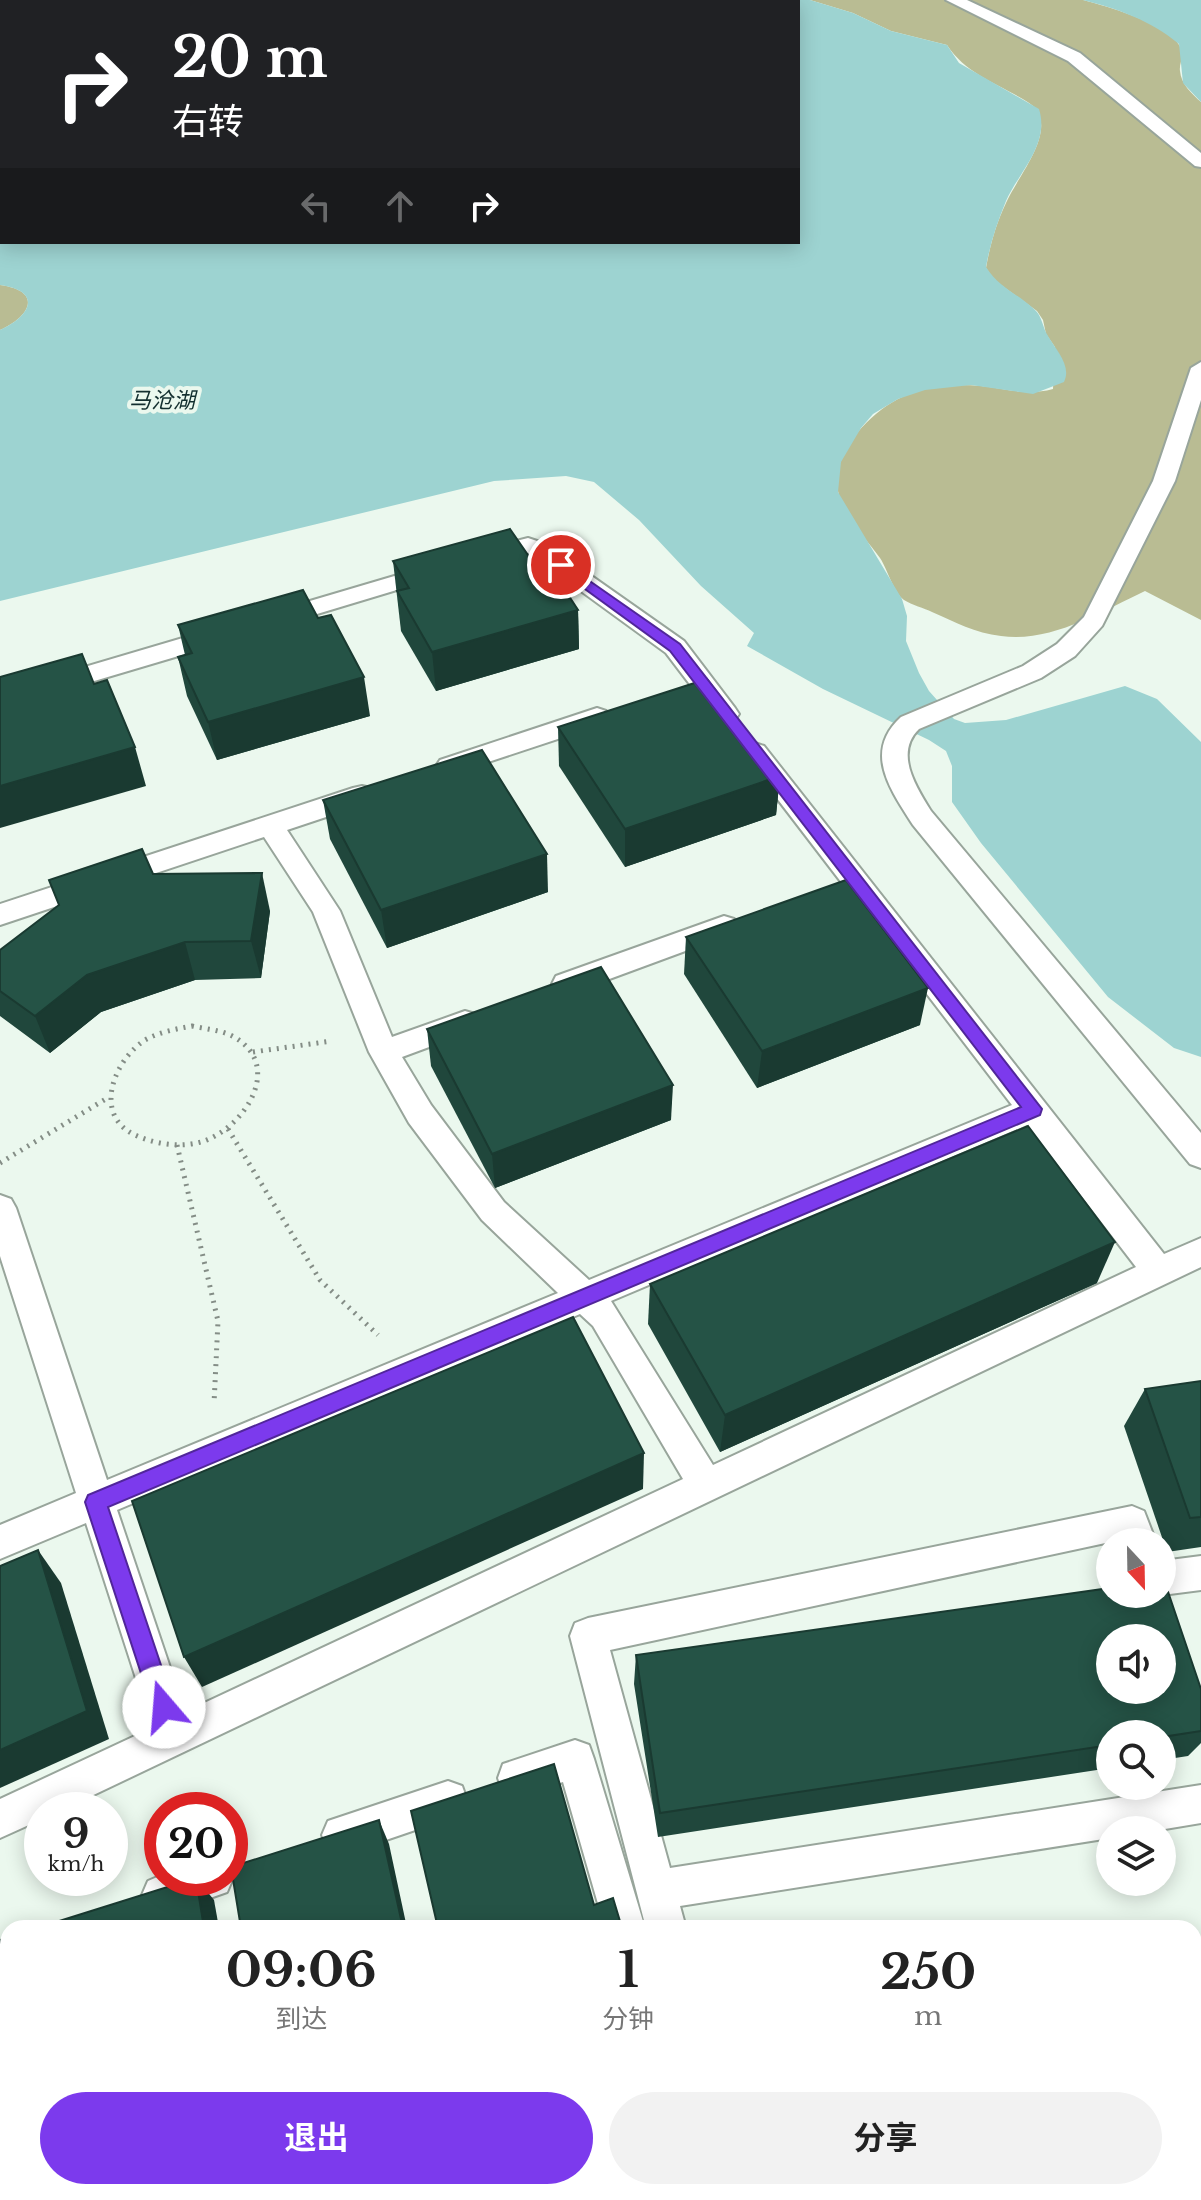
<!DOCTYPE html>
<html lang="zh">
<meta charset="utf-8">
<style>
:root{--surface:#fff;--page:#f2f2f2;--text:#222;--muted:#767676;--accent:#7c3aed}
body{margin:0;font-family:"Libre Baskerville","Noto Sans SC",serif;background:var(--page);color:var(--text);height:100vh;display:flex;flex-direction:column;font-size:30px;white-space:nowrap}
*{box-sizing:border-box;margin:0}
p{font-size:26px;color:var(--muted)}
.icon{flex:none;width:44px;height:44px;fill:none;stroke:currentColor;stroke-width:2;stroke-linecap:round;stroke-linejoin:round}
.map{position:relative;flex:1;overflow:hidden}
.sheet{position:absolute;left:0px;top:1920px;width:1202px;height:280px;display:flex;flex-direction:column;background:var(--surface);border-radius:24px 24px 0 0;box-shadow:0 4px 20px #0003}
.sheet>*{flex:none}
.top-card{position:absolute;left:0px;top:0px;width:800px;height:244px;box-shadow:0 4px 20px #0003;background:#202124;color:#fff;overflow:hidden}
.needle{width:52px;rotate:158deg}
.buttons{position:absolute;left:1096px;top:1528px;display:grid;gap:16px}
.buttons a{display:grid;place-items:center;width:80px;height:80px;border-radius:50%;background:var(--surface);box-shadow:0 4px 20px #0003;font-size:40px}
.speed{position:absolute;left:24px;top:1792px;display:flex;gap:16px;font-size:40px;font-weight:700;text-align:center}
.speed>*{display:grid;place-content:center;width:104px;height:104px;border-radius:50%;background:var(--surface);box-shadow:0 4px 20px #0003;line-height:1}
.speed small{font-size:20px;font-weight:400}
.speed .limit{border:12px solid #d22;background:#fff;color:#111}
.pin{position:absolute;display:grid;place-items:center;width:68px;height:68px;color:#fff;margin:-34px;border:4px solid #fff;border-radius:50%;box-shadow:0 2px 8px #0007}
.me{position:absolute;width:88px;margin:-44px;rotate:342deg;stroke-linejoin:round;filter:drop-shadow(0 0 6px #0008)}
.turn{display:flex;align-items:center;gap:28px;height:168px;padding:0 40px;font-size:36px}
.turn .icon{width:104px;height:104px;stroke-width:2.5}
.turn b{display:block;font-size:56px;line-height:68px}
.lanes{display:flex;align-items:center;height:76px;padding:0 40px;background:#0003;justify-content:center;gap:40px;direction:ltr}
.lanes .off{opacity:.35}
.eta{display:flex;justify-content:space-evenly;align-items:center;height:136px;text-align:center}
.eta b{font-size:48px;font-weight:700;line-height:56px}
.action{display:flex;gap:16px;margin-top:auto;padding:16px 40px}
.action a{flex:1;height:92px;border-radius:48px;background:var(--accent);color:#fff;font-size:32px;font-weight:700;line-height:92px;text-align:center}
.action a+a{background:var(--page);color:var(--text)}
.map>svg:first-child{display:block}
.forest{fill:#b9bc93}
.water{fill:#9dd3d1}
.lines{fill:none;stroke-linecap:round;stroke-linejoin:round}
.lane-casing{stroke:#98a59b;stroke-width:4}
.path{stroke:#848d86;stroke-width:5;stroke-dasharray:2 6;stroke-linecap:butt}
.lane{fill:#fff;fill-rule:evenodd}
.wall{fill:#20473c}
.shaded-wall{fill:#1a3a31}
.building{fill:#255346;stroke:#1a3a31;stroke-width:2;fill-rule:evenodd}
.route{fill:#7c3aed;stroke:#51269a;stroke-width:2}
.labels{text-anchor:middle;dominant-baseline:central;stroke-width:8;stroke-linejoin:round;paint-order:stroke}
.far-water-label{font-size:22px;font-style:italic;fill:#132f2f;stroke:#ebf8ee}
</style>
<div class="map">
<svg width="1201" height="2200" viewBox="0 0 1201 2200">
<rect width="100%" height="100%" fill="#ebf8ee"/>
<g class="forest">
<path d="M810,0H1083C1105,6 1177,25 1182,52C1183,58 1179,65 1180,71C1181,84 1192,94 1201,102V620L1145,591C1100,612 1051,643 1001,636C975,633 955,622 932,612C924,608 912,605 904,600C893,592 888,570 880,558C866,538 842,516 838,491C831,453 868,415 898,399C923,386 953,383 981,386C1007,389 1027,396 1053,389L1055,347L1046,334L1043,320L1037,311L994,280L986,268C990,245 996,224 1006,203C1018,175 1065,123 1026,101C997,83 967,75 947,45L891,31L853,13Z"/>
<path d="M0,285C43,291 31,316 0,330Z"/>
</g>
<g class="water">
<path d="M0,0L328,2H2V242H798V2L668,0H810L853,13L891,31L947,45L959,63L1039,109C1050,144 1019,172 1006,201C997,223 990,244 986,267C999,288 1017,293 1034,309C1043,317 1042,327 1048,336C1056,350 1072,366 1064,382L1033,394L971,385L925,390L898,399L873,414L861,428L841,462L838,492L902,599L907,616L906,641L919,673L929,691L954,719L965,723L1006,720L1125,686L1157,699L1201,742V1057L1174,1048L1108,997L981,843L952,802V766L946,751L929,740L823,689L747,646L754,633L701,586L639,520L594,482L566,476L494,481L0,601V330C31,316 43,291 0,285Z"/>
<path d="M1083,0H1201V102L1183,83L1179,44C1150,20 1118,9 1083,0Z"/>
</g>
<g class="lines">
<g class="lane-casing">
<g id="lane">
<rect x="584" y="0" width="16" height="2"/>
<path d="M946,0H967L1080,53L1201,153V167L1195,166L1068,61Z"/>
<path d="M1201,362V400L1175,481L1102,626L1075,656L1041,678L919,729C894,753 916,787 931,811L1201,1133V1168L1190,1164L913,825C890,789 863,752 901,717L1023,666L1057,644L1084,617L1153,481L1191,368Z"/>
<path d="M528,538L546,544L684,641L735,708L739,714L735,720L726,723L717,720L666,653L530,554L485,563L477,561L473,556L477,551Z"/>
<path d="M435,564L443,566L447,571L443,576L274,627L266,624L262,619L266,614Z"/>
<path d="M220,627L229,629L232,635L229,641L0,709V692Z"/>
<path d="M597,708L606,711L610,717L606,723L449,775L440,772L436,766L440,760Z"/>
<path d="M755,743L764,746L1164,1254L1201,1238V1267L62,1810H42V1819L0,1838V1799L152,1728L86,1523L0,1559V1525L76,1493L0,1256V1195L11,1199L16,1208L107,1480L558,1293L482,1220L409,1123L369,1052L313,912L264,837L0,925V904L353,788L362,786L371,788L375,795L371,802L287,830L340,911L392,1037L465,1011L475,1014L480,1022L475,1030L402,1057L431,1105L504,1202L589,1280L1012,1105L746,758L742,752L746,746ZM1027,1125L1136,1267L713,1465L611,1301ZM580,1314L593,1326L683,1479L185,1712L117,1510Z"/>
<path d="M724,916L734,919L738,926L734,933L566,995L556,992L552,984L556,976Z"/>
<path d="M1132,1506L1144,1511L1156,1542H1110L610,1650L670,1868L1201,1785V1823L1159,1830H1110V1838L680,1906L686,1928H646L570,1636L575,1623L588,1618Z"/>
<path d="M1201,1556V1590L1162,1595L1158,1594H1162V1561Z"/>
<path d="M575,1740L589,1745L594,1759L645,1928H605L563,1782L517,1797L503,1792L498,1778L503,1764Z"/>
<path d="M448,1781L462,1786L467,1800L462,1814L342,1855L328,1849L322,1835L328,1821Z"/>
<path d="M230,1871L233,1878L227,1892L162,1915L148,1909L142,1895L148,1881L162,1875V1878H230Z"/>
<path d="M223,2192H286L283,2200H220Z"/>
<path d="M715,2192H759L761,2200H717Z"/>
</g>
</g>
<g class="path">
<path d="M192,1026C205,1029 222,1030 234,1037C285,1066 244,1129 201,1142C179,1148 155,1144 135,1135C92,1115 114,1060 145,1040C159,1032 176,1029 192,1026Z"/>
<path d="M253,1052L332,1041"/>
<path d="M228,1129L320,1280L378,1335"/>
<path d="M177,1145L218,1321L214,1404"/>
<path d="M0,1163L109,1097"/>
</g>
<use href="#lane" class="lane"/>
</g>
<g class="wall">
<path d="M343,0H498L496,2H349Z"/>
<path d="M528,555L578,610L579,649L436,691L401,631L393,561Z"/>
<path d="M178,625L370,716L217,760L187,696L178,657L185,655Z"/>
<path d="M558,727L780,776L776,815L625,867L559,766Z"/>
<path d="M323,800L548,892L387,948L330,839Z"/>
<path d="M153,874L270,911L261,978L195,980L101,1012L50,1053L0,1016V950Z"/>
<path d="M686,937L920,1025L757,1088L684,974Z"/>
<path d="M427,1029L671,1120L495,1188L431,1066Z"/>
<path d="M1097,1283L720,1452L648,1324L650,1284Z"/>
<path d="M1201,1381V1547L1167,1552L1124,1426L1145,1389Z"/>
<path d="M636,1655L1201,1689V1743L1188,1756L1162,1760V1734H1110V1768L658,1837L634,1684Z"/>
<path d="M1201,1973V2181L1194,2182V1974Z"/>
<path d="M759,2192H1137L1090,2200H761Z"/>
</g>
<g class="shaded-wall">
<path d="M477,0H494V2H476Z"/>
<path d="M578,610L579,649L436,691L432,652Z"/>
<path d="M364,677L370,716L217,760L208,722Z"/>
<path d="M135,747L146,786L0,828V786Z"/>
<path d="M780,776L776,815L625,867V829Z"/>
<path d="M547,854L548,892L387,948L381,910Z"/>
<path d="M262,873L270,911L261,978L251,941Z"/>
<path d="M185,942L195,980L101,1012L50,1053L35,1016L87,975Z"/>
<path d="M928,988L920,1025L757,1088L762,1051Z"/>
<path d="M673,1085L671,1120L495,1188L492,1154Z"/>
<path d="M1115,1242L1097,1283L720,1452L725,1415Z"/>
<path d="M644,1453L643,1489L202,1687L184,1657Z"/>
<path d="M38,1550L61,1583L109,1739L0,1788V1750Z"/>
<path d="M379,1820L389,1844L407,1928H403Z"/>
<path d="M196,1878L214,1900L219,1928H204Z"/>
<path d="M92,2192H141L118,2200H69Z"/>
</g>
<g class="building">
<path d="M448,0H477L476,2H458Z"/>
<path d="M601,0H641V2H600Z"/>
<path d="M510,529L528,555L540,552L578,610L432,652L397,591L409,588L393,561Z"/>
<path d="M303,590L318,618L331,615L364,677L208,722L178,657L192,653L178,625Z"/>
<path d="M82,654L94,684L107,680L135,747L0,786V677Z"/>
<path d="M707,679L780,776L625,829L558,727Z"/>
<path d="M482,750L547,854L381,910L323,800Z"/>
<path d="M142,849L153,874L262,873L251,941L185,942L87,975L35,1016L0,991V950L59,905L49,880Z"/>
<path d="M846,880L928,988L762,1051L686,937Z"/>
<path d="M601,967L673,1085L492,1154L427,1029Z"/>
<path d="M1028,1126L1115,1242L725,1415L650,1284Z"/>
<path d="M573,1317L644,1453L184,1657L132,1501Z"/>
<path d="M1201,1381V1517L1190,1518L1145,1389Z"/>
<path d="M38,1550L87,1711L0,1750V1566Z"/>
<path d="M1162,1580H1164L1201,1689V1731L1162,1737V1734H1110V1745L660,1813L636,1655L1110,1588V1594H1162ZM1110,1638H1162V1690H1110Z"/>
<path d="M554,1764L594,1905L613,1898L622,1928H438L411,1811Z"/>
<path d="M379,1820L403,1928H241L231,1867Z"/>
<path d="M196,1878L204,1928H37Z"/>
<path d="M8,1937V2139L0,2054V1940Z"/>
<path d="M1201,1973V2177L1194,2178V1974Z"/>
<path d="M13,2192H92L69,2200H14Z"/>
<path d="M769,2192H1112L1065,2200H770Z"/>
</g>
<path class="route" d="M561,561L680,644L1042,1109L1040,1115L108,1507L175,1707L172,1715L164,1718L156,1715L152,1707L85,1502L88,1495L1021,1107L670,651L556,568V562Z"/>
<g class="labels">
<g class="far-water-label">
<text x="162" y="400">马沧湖</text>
</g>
</g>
</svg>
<div class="buttons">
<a><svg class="needle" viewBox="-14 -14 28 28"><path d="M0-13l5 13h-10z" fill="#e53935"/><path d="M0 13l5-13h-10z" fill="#767676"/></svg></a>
<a><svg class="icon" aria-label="sound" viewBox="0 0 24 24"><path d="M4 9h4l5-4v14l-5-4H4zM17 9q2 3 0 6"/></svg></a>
<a><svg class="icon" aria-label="search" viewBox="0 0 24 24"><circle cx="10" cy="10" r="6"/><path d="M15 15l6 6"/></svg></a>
<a><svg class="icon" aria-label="layers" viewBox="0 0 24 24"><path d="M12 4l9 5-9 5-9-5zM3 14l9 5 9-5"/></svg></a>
</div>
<div class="speed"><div>9<small>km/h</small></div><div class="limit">20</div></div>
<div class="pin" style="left:561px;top:565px;background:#d93025"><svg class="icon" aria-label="arrive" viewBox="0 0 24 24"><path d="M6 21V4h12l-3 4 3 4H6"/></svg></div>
<svg class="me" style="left:164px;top:1707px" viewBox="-20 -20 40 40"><circle r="19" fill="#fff"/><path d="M0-13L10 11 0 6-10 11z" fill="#7c3aed"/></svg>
<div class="top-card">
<div class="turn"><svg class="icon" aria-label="right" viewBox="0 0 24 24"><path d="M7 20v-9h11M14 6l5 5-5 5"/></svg><div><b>20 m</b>右转</div></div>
<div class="lanes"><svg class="icon off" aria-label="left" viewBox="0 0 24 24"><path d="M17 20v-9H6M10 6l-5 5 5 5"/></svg><svg class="icon off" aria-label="ahead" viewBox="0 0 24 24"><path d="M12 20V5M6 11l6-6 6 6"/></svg><svg class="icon" aria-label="right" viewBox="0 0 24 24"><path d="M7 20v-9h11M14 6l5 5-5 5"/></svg></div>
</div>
<section class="sheet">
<div class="eta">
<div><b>09:06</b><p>到达</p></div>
<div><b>1</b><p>分钟</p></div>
<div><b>250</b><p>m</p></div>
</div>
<div class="action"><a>退出</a><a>分享</a></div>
</section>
</div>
